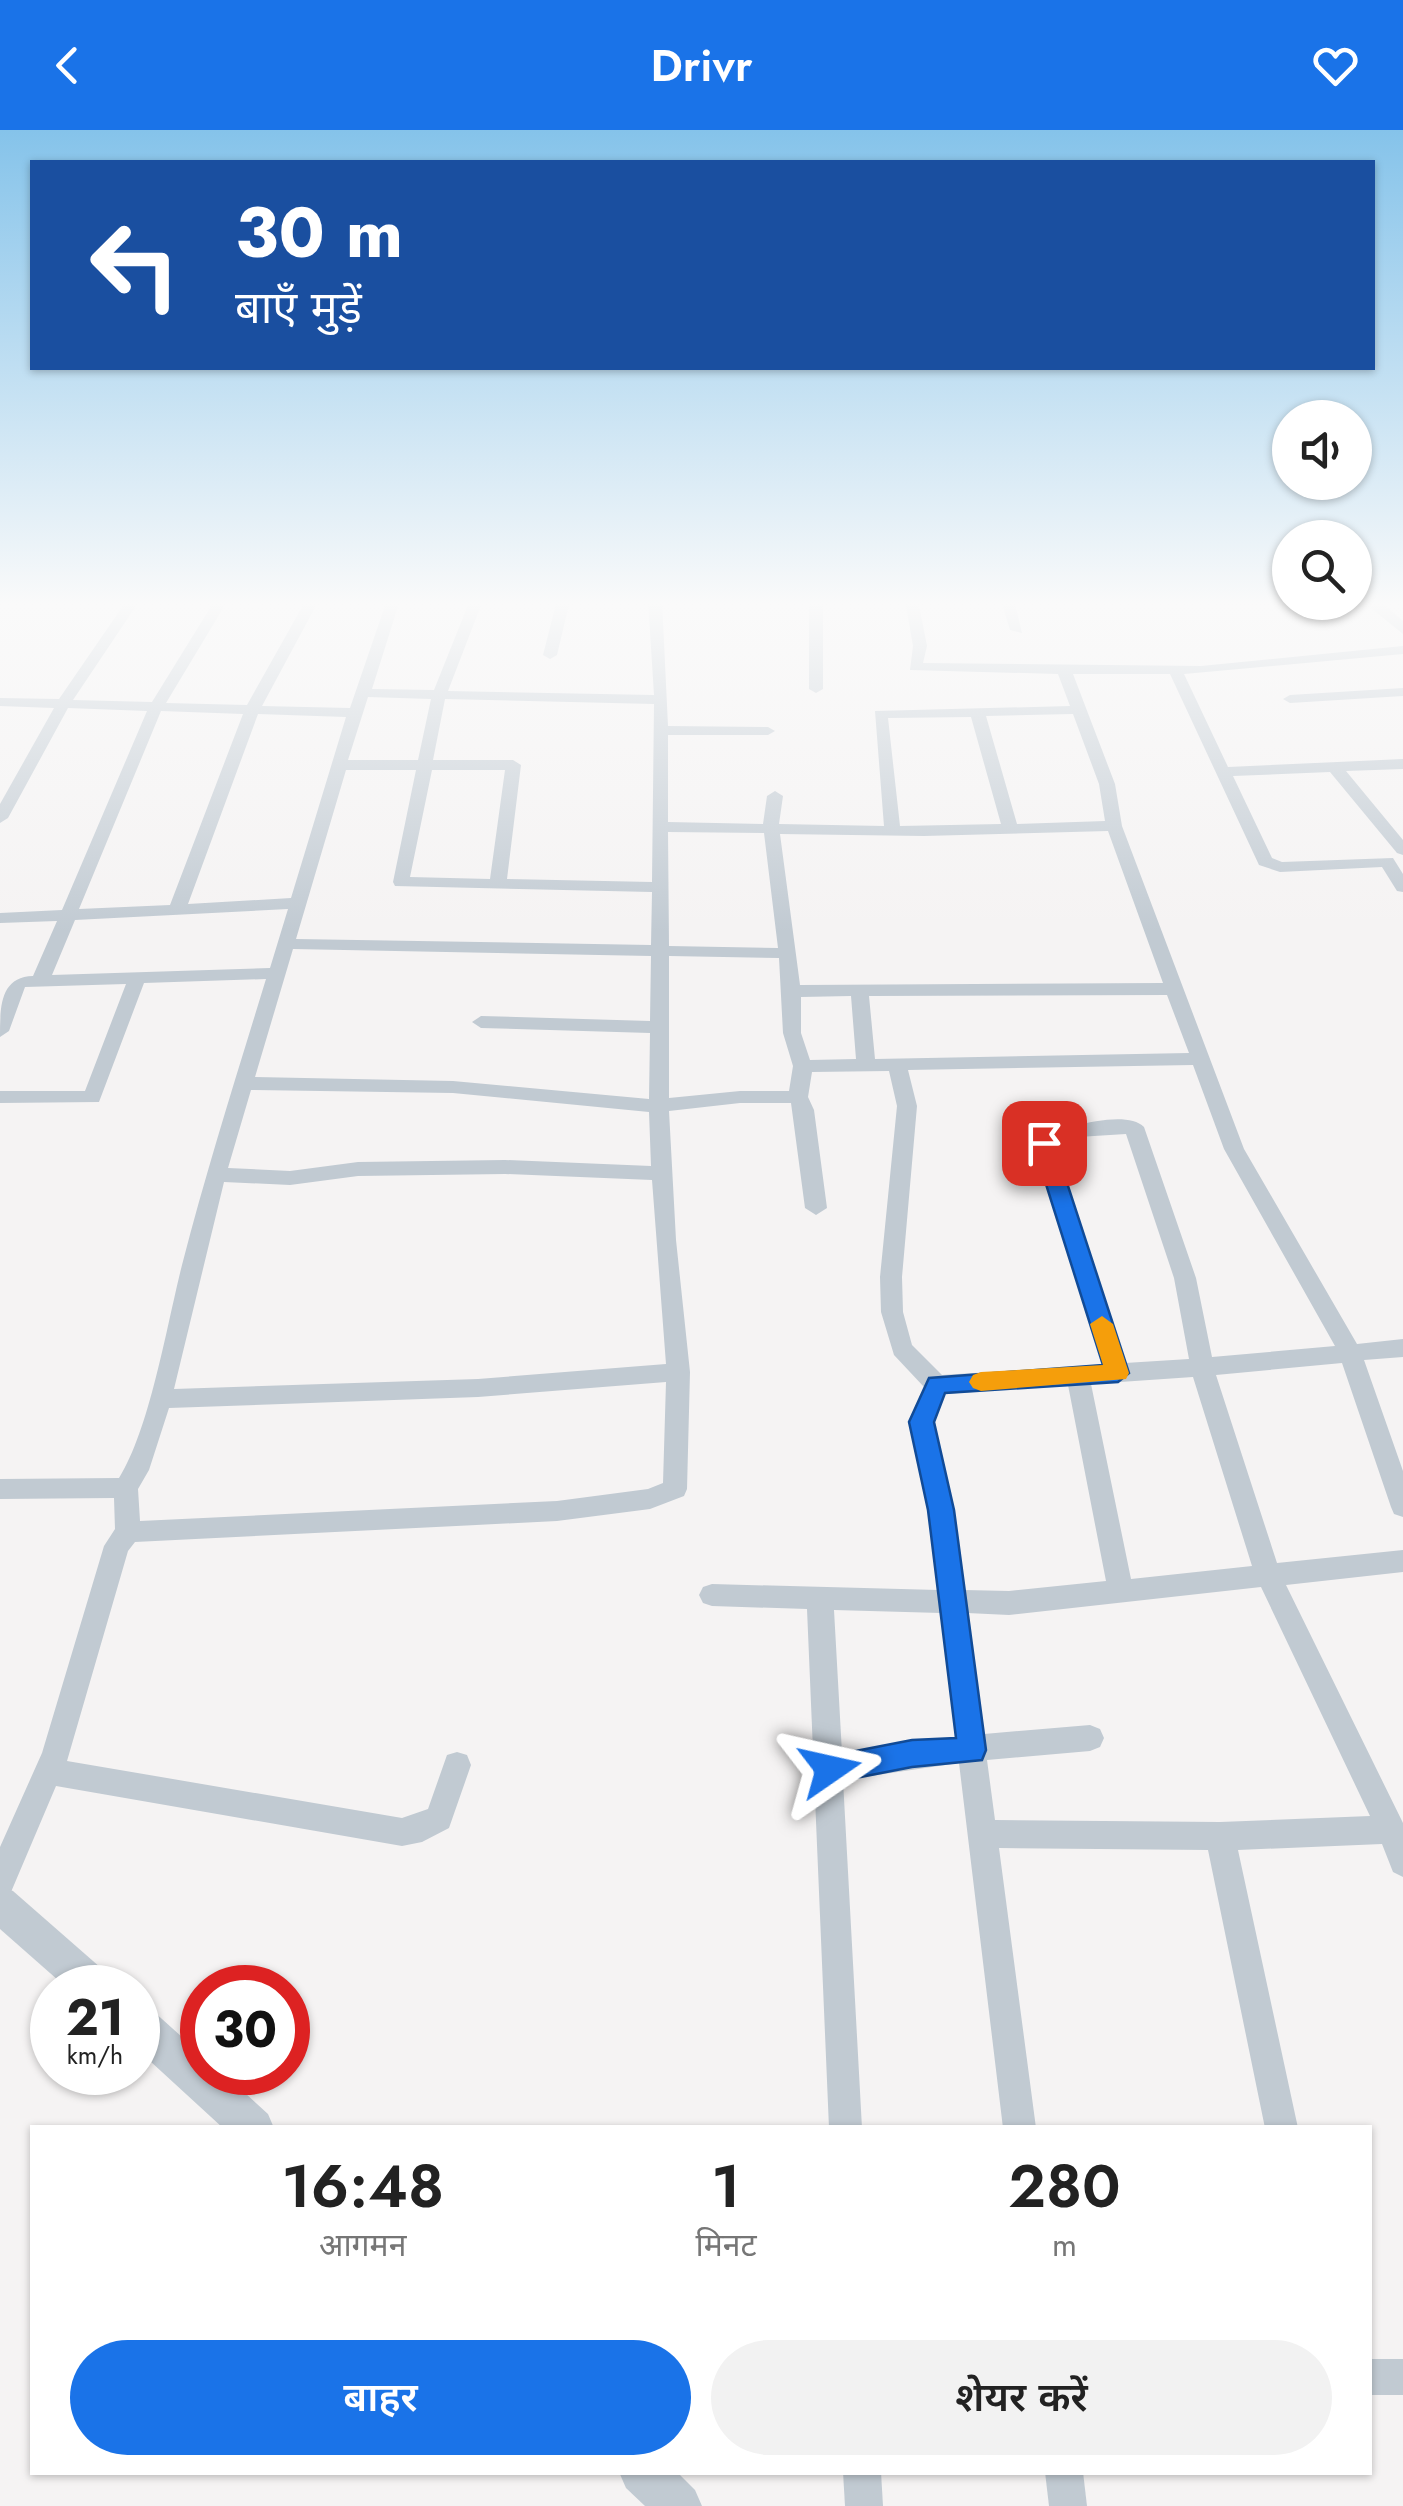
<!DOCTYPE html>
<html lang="hi">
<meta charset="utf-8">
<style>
:root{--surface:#fff;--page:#f2f2f2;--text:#222;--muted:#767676;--accent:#1a73e8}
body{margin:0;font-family:Jost,"Noto Sans Devanagari",sans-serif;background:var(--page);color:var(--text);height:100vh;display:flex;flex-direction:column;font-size:38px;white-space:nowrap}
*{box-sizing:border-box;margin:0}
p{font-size:32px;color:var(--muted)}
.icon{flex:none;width:55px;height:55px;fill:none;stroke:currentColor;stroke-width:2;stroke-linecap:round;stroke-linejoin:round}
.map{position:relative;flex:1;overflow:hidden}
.panel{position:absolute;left:30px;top:1995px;width:1342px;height:350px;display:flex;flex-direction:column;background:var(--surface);border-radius:0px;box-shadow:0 2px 8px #0004}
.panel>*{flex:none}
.top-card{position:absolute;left:30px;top:30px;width:1345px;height:210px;border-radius:0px;box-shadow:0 2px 8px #0004;background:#1a4fa0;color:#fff;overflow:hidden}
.fabs{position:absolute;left:1272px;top:270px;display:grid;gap:20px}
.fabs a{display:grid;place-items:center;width:100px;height:100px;border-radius:50%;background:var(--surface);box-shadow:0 2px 8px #0004;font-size:50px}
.speed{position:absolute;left:30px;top:1835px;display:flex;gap:20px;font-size:50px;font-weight:700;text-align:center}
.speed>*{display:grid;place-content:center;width:130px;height:130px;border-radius:50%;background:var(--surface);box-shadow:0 2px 8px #0004;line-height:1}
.speed small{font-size:25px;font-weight:400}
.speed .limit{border:15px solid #d22;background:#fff;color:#111}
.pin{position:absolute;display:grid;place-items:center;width:85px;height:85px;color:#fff;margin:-42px;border-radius:20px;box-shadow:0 5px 15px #0006}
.me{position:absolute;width:110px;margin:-55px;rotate:79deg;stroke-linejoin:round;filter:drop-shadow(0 0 8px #0008)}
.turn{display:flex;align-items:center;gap:35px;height:210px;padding:0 40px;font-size:45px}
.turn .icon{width:130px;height:130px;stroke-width:2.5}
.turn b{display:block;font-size:70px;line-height:85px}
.eta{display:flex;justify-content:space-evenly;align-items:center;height:170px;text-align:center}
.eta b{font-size:60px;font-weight:600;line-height:70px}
.primary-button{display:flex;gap:20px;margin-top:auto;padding:20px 40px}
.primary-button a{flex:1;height:115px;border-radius:60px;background:var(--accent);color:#fff;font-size:40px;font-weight:600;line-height:115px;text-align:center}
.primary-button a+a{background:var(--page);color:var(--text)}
header{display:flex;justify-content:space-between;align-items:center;height:130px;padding:0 40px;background:var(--accent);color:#fff;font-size:45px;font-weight:600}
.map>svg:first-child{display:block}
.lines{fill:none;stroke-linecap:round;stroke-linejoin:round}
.minor{fill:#c1cad2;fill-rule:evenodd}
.tertiary{fill:#c1cad2;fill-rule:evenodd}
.route{fill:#1a73e8;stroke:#114b97;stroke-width:2.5}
.slow{fill:#f59e0b}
</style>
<header><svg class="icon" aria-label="back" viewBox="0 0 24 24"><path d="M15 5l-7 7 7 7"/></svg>Drivr<svg class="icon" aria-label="heart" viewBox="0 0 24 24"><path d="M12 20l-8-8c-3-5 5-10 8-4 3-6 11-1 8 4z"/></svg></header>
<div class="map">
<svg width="1403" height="2376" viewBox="0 0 1403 2376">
<rect width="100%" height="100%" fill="#f5f3f3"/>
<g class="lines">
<g class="minor">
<path d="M127,470H140L73,570L152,572L215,470H228L166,573L247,575L306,470H319L262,576L350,578L387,470H400L372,559L434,560L470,470H483L448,561L654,565L648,470H662L668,596L768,597L775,601L768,605H668V692L763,694L767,666L775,661L783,666L779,694L884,696L875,581L1070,576L1058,544L910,540L913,516L905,470H918L927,516L923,533L1201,536L1403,516V524L1184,544L1228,637L1403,629V639L1346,641L1403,710V725L1397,723L1330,642L1233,646L1272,728L1282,732L1393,728L1403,744V762L1397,761L1382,737L1280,742L1259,735L1170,544H1073L1115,654L1122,696L1244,1019L1357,1214L1403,1209V1227L1364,1230L1403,1341V1387L1394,1384L1391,1377L1342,1233L1216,1245L1277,1433L1403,1420V1442L1286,1455L1403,1693V1747L1393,1742L1382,1714L1238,1720L1298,1998H1265L1208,1720L999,1718L1036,1998H1003L959,1633L843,1650L862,1998H829L807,1479L712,1476L703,1473L699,1465L703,1457L712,1454L938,1460L929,1379L909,1292L924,1257L894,1225L881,1182L880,1147L897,976L889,941L812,942L808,967L814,980L827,1078L816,1085L805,1078L791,973H740L669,981L676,1110L690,1242L687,1359L684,1366L650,1379L557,1391L135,1412L128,1421L67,1631L402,1688L428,1679L447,1625L457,1622L467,1625L471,1635L449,1698L422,1712L402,1716L56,1656L11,1762L0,1766V1717L42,1623L104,1416L115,1399L114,1368L0,1369V1349L119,1348C150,1299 167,1194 182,1135C207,1038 237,944 266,849L144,853L99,972L0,973V961H85L126,854L25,857L9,901L0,907C0,877 0,847 33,846L57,791L0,793V783L62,780L147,581L68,578L8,688L0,693V674L54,578L0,576V568L59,569ZM368,567L431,569L418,630H348ZM445,569L654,574L652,752L507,749L521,635L513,630H433ZM161,581L243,584L170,775L79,779ZM258,584L346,587L291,768L188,774ZM1073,584L1099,654L1105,691L1017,694L986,586ZM971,587L1001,694L900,696L888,588ZM346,640H416L393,752L395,756L652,762L651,815L296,809ZM432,640H505L490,749L410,747ZM1108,701L1163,853L800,855L780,704L924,706ZM668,702L764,703L778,818L669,816ZM288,779L270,838L52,845L75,790ZM293,819L651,826L650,891L481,886L472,892L481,898L650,903L649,969L453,951L255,947ZM669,826L779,828L783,903L793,936L789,961H740L669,968ZM1167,865L1189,923L875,929L869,866ZM851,866L856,929L810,930L801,903V867ZM1193,935L1224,1019L1335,1216L1212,1227L1196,1148L1144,997C1125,978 1060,999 1037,1008L1034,1013L1103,1235L942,1245L912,1215L903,1182L902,1147L917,976L908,940ZM251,960L453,963L649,982L651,1036L505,1030L358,1032L290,1041L228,1038ZM1126,1004L1174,1148L1189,1229L1125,1233L1055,1016L1078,1007ZM505,1044L652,1050L666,1234L478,1249L174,1259L224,1052L290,1055L358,1046ZM1193,1247L1252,1436L1131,1449L1091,1254ZM666,1252L663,1353L648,1359L557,1371L140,1391L138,1359L149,1340L169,1278L478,1267ZM1068,1255L1106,1451L1009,1461L964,1460L953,1379L933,1292L945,1264ZM1261,1457L1370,1686L1220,1692L995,1690L987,1630L1090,1621L1100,1617L1104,1608L1100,1599L1090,1595L984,1604L967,1483L1009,1485ZM834,1480L941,1483L956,1607L842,1623Z"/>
<path d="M557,470H570L557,525L550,529L543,525Z"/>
<path d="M809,470H823V559L816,563L809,559Z"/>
<path d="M1001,470H1014L1022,503L1010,500Z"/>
<path d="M1194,470H1290L1296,472L1290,476L1200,474Z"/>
<path d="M1355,470L1375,473L1368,477L1317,476L1311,472Z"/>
<path d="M1403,558V566L1290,573L1283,569L1290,565Z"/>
<rect x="1370" y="2229" width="33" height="36"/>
<path d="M843,2342H881L883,2376H845Z"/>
<path d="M1045,2342H1083L1087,2376H1049Z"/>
</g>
<g class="tertiary">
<path d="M1361,470H1379L1403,491V504Z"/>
<path d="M0,1756L13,1761L109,1845L115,1858H67L0,1799Z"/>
<path d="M138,1875L152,1880L202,1925V1942H222L268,1984L274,1998H223L138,1920Z"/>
<path d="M619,2342H677L695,2360L702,2376H645L626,2358Z"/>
</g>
</g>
<linearGradient id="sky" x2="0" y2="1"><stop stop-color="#85c3ea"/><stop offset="0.59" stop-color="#fafafa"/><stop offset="1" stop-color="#fafafa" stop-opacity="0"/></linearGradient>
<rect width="1403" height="803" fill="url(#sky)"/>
<path class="route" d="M1044,1006L1054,1013L1129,1243L1118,1252L945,1263L934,1292L954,1380L986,1620L982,1630L912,1637L830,1653L819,1649L815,1639L819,1630L830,1626L912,1610L956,1608L928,1380L909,1292L929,1248L1103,1235L1033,1013Z"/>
<path class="slow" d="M1102,1186L1113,1194L1129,1243L1126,1249L981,1261L973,1258L969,1252L973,1245L981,1242L1103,1235L1090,1194Z"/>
</svg>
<div class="fabs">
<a><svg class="icon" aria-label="sound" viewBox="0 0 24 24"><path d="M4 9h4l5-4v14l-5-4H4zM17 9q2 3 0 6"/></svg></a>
<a><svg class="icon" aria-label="search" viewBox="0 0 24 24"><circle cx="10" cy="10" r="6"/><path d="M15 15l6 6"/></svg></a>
</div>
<div class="speed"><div>21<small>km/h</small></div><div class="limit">30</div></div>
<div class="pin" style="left:1044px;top:1013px;background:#d93025"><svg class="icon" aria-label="arrive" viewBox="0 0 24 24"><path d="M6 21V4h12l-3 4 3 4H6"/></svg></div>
<svg class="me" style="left:830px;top:1639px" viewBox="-20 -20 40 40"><path d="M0-17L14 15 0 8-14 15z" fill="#1a73e8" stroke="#fff" stroke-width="4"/></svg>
<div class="top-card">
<div class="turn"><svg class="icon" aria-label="left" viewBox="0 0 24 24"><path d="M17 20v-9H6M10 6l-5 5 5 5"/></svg><div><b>30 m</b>बाएँ मुड़ें</div></div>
</div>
<section class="panel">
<div class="eta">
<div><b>16:48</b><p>आगमन</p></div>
<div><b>1</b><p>मिनट</p></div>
<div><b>280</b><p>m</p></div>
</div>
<div class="primary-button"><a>बाहर</a><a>शेयर करें</a></div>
</section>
</div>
